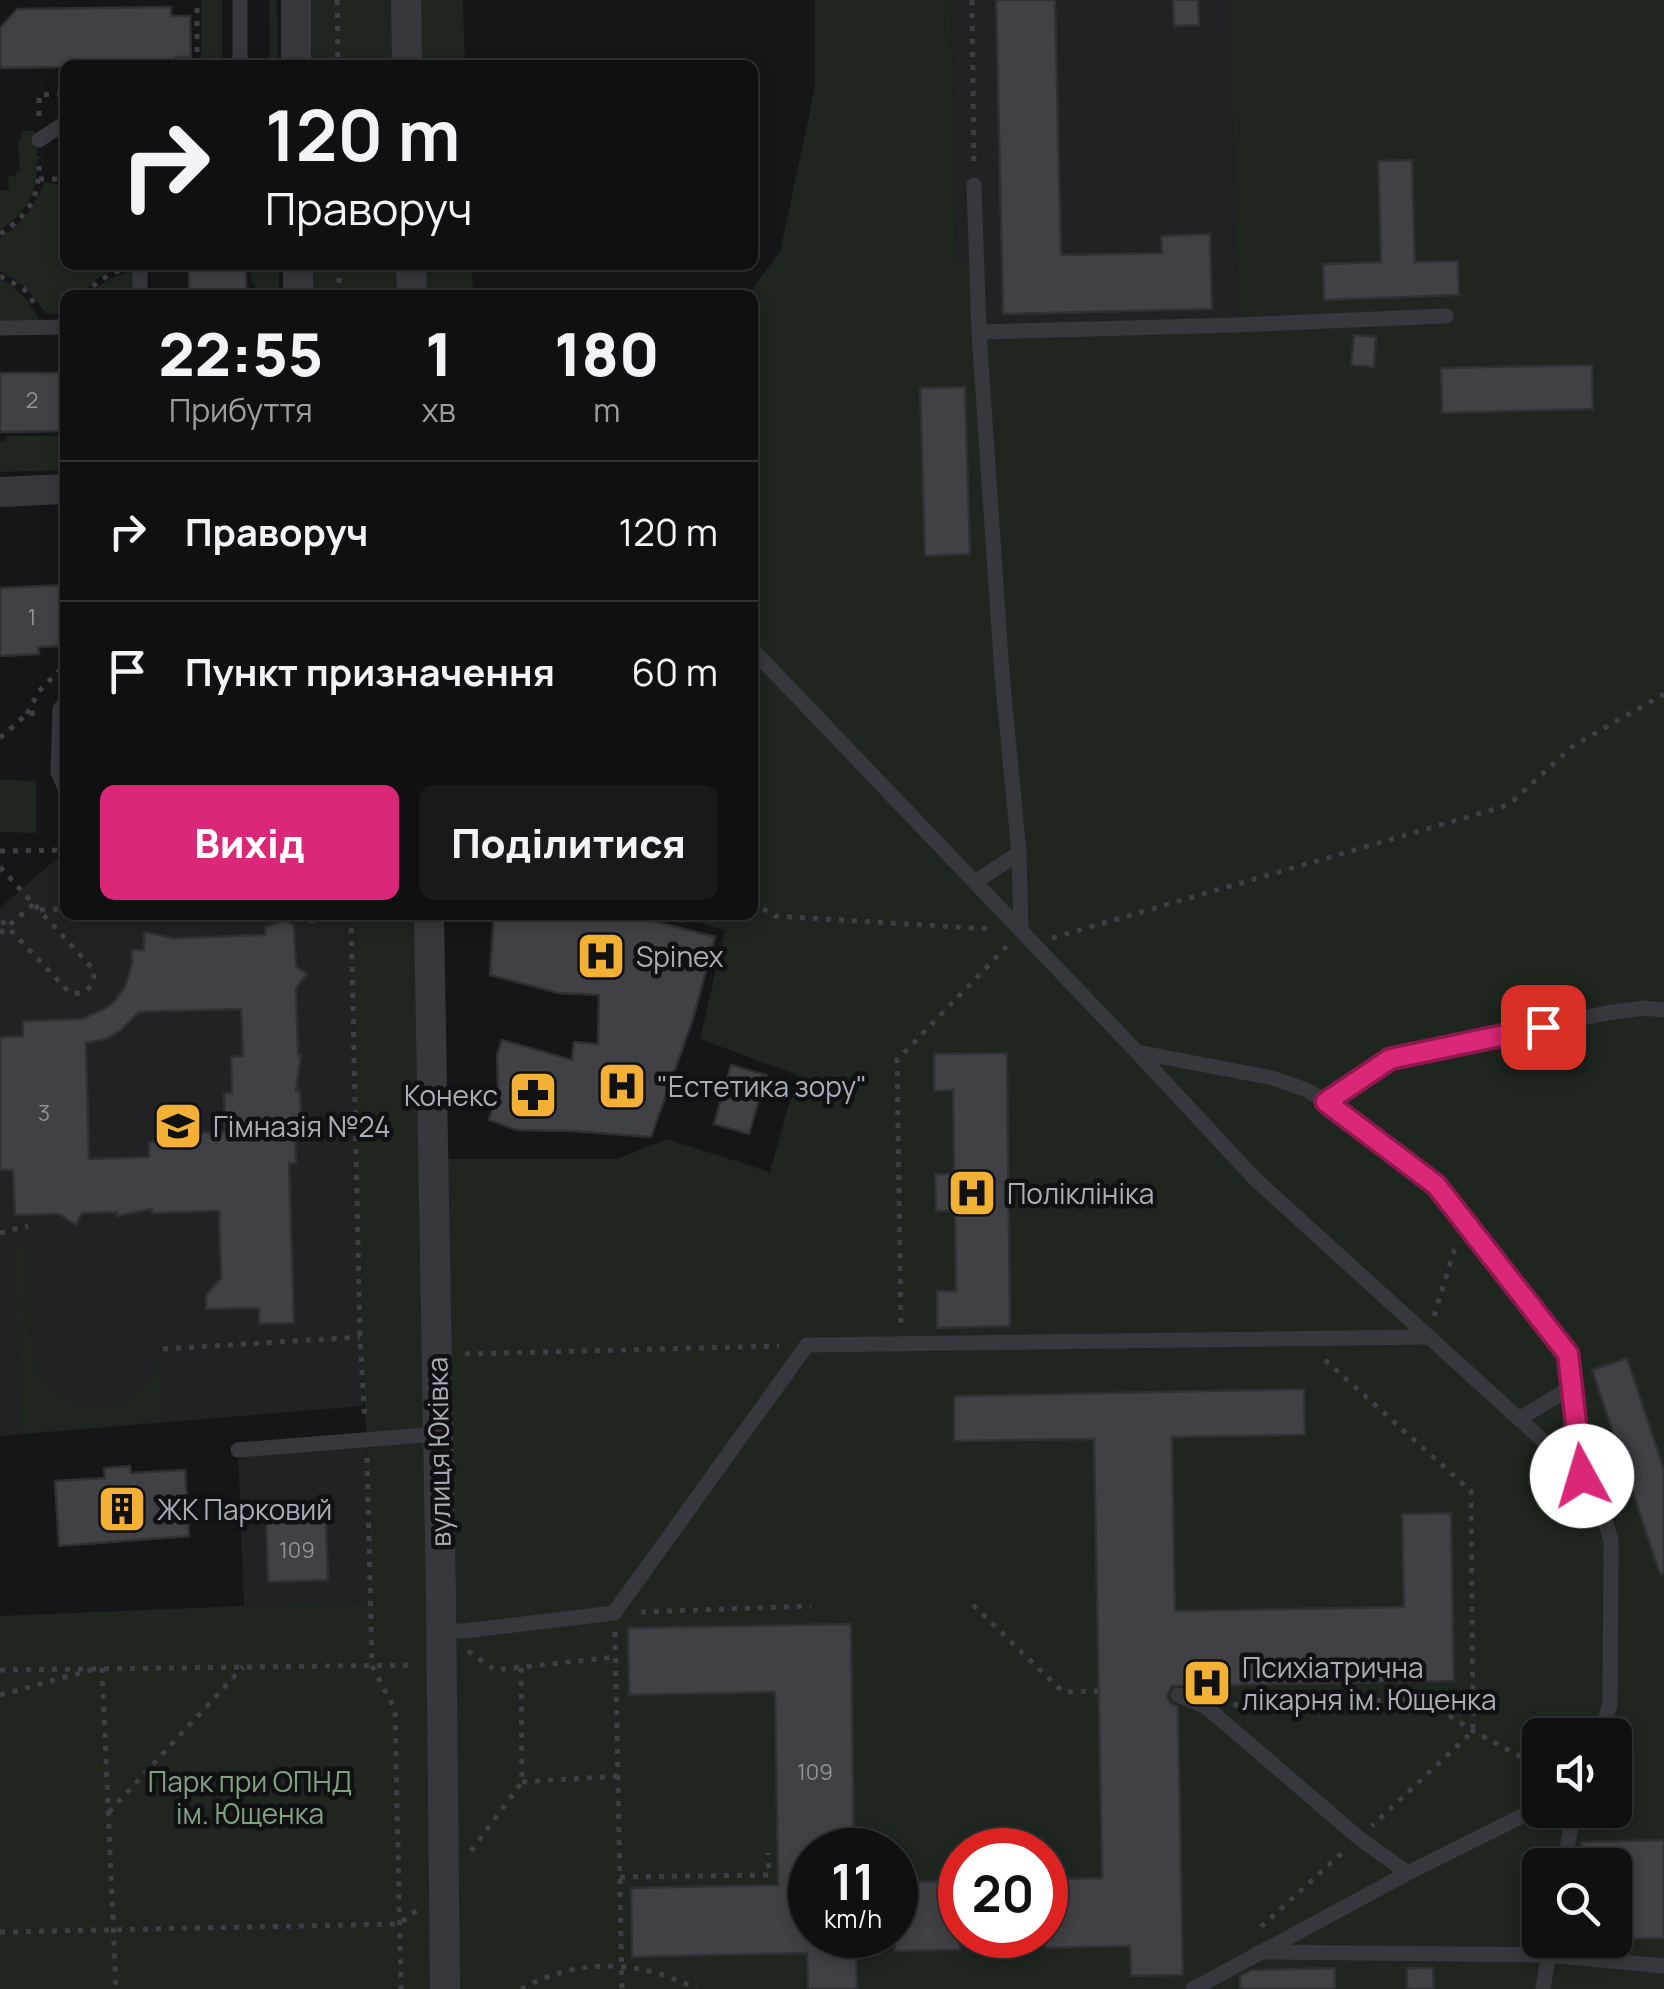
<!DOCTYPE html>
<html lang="uk">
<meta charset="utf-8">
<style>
:root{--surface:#101012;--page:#19191b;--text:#f1f3f6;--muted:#9c9d9f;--line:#303032;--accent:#db2777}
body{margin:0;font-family:Manrope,sans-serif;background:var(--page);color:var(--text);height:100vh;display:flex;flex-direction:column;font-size:38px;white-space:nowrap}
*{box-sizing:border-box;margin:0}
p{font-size:32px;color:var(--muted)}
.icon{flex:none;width:55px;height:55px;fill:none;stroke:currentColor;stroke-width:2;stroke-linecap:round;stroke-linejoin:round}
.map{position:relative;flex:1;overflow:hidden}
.panel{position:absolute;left:60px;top:290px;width:698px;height:630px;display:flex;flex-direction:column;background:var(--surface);border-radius:15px;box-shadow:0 5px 15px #0003,0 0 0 2px var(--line)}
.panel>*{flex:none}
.guide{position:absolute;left:60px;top:60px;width:698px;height:210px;border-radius:15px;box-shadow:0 5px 15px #0003,0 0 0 2px var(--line);background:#101012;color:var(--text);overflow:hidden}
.tools{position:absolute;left:1522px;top:1718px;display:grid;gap:20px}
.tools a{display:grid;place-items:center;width:110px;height:110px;border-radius:15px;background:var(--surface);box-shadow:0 5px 15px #0003,0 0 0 2px var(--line);font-size:50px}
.speed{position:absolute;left:788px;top:1828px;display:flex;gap:20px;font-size:50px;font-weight:700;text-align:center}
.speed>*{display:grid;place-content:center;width:130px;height:130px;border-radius:50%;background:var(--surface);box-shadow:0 5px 15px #0003,0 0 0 2px var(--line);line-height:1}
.speed small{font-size:25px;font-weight:400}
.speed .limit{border:15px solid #d22;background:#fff;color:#111}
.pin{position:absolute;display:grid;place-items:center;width:85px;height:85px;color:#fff;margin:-42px;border-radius:20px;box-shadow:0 5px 15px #0006}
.me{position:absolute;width:110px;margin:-55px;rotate:354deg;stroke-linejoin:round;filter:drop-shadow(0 0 8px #0008)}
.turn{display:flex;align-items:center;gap:35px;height:210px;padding:0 40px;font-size:45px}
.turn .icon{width:130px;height:130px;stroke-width:2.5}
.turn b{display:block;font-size:70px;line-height:85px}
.eta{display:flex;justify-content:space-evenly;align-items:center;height:170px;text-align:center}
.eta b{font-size:60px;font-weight:800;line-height:70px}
.button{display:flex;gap:20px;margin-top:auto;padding:20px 40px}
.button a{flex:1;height:115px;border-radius:15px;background:var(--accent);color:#fff;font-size:40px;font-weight:800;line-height:115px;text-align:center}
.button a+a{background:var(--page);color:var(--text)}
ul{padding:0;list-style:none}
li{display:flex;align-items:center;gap:30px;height:140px;padding:0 40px;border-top:2px solid var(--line)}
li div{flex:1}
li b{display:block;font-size:38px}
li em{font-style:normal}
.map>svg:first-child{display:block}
.built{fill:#222225}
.green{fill:#1e261f;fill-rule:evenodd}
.building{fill:#404145;stroke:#303034;stroke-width:2.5;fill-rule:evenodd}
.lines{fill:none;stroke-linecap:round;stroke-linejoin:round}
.path{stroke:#3d3f44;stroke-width:5;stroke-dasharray:5 8;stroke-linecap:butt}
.lane{stroke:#37383d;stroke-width:15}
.street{stroke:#37383d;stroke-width:30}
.route-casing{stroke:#8e194d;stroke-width:25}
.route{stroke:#db2777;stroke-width:18}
.labels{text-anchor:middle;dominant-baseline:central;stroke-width:9;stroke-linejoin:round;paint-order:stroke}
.number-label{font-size:22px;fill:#8e929b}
.poi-label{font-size:28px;fill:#a8adb8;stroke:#111113;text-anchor:start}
.street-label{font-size:28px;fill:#a8adb8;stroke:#111113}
.park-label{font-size:28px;fill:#7fa381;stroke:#111113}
</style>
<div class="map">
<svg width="1664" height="1989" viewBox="0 0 1664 1989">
<rect width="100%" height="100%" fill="#161618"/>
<g class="built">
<path d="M951,0H1229L1238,325L979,332L956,262Z"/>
<path d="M56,859H65V915H351L363,1406L0,1436V908Z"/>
<path d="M367,1439L370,1601L244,1606L238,1450Z"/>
</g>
<g class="green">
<rect x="201" y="0" width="21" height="65"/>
<path d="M269,0H277L278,65H270Z"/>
<path d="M296,0H463L465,65H296Z"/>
<path d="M815,0H951L956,262L976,265L979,331L1238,325L1229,0H1664V1989H0V1616L370,1601L367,1439L360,1337L351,915H426L432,1159H617L667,1139L770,1172L797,1075L700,1039L725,930L673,915H752V295H748L780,252L815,87ZM1540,1735H1615V1810H1540ZM810,1850H895V1935H810ZM960,1850H1045V1935H960ZM1540,1865H1615V1940H1540Z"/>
<path d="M21,131H33L37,134C37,178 41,203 0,230V190H9L8,176H16V172H20L18,142L21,141Z"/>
<path d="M45,182L60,184L65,200V265H126L99,277L79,295H65V314H47L25,286L0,271V238C24,222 33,208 45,182Z"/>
<path d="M251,265H279V295H255V285L251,281Z"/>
<path d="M298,265H472L473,295H298Z"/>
<path d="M133,271L134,295H87C102,283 114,275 133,271Z"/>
<path d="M0,279C19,289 30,301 39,320H0Z"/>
<path d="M8,436H59L65,440V470L0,472V441H4Z"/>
<path d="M0,780L36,781V833L0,832Z"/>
<path d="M15,1246H28C29,1269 30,1293 31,1316C31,1329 30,1343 33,1355C39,1386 70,1408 101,1407C130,1405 147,1387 160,1363L161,1421L20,1433Z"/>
</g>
<g class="building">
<path d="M996,0H1055L1061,255L1162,253L1161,236L1210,234L1212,309L1003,314Z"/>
<path d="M1173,0H1198L1199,25L1174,26Z"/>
<path d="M171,7V16H190L191,57H176V65H65V67L0,68V28L17,9Z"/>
<path d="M1412,160L1415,262L1458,261L1459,295L1324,300L1323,264L1381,262L1378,161Z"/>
<path d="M189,265H240V268H246V295H189Z"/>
<path d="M1354,335L1376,337L1374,367L1351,365Z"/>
<path d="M1592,365L1593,409L1442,413L1441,368Z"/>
<path d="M0,373H65V431L0,432Z"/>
<path d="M965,387L970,554L925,556L920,388Z"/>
<path d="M65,585V646L38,647L39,654L0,656V588Z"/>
<path d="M494,915H630L715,937L693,1019L651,1137L573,1131L517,1130L489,1120L498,1089L497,1055L502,1040L572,1060L574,1042L598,1044L599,995L558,993L490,975Z"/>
<path d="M286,921L294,926L296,966L307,974L296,988L298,1056L301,1055L296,1091L300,1090L302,1139H295L296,1163H289L294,1323L259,1324V1308L206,1309V1295L221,1278L219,1211L152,1213V1209L117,1216V1212L82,1213L76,1225L59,1214L15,1215L13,1170H0V1037L23,1036V1021L82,1019L104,1009L114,1002L125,987L132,963V950H144V932L173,938L265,935V927ZM241,1009L243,1056L231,1057L232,1093H224L225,1132L183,1133L184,1141L149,1142V1157L89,1159L86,1043L106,1039L121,1030L139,1012Z"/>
<path d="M1007,1053L1010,1326L937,1328V1291H956L955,1211H936L935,1174H954L953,1090L934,1091V1054Z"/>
<path d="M731,1065L766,1075L749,1134L714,1124Z"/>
<path d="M1627,1358L1664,1470V1574H1660L1592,1370Z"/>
<path d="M1304,1389L1305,1435L1172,1437L1175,1611L1404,1607L1402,1514L1451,1513L1454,1681L1172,1686L1167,1696L1170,1703L1178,1707L1183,1975L1131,1976L1130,1946L1045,1948V1879L1102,1878L1094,1439L954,1441V1396Z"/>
<path d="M130,1466L131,1473L185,1470L189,1536L59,1546L55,1481L105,1478L104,1468Z"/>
<path d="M317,1519H326L328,1580L268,1582L266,1520Z"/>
<path d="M851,1624L854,1850H810V1935H856L857,1989H808L807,1953L632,1957L631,1888L778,1885L775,1692L629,1695L628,1628Z"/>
<path d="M1664,1840V1938L1615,1939V1865H1582V1842Z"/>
<path d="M960,1881V1950L895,1951V1882Z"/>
<path d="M1335,1968V1989H1240V1976L1252,1970Z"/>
<path d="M1407,1968H1433L1434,1989H1407Z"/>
</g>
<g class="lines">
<g class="path">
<path d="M337,0L338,65"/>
<path d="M972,0L974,167"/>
<path d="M197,65V0"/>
<path d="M39,116V95L65,94"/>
<path d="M39,179H63L65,191"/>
<path d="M0,234C32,213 40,195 39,157"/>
<path d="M339,265V295"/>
<path d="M0,276L24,289L37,307"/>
<path d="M83,295L100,280L120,270"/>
<path d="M27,714L39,691L65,665"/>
<path d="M0,738L27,714L42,712"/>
<path d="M0,851L65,850"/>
<path d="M0,867L94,970C95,986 85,997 69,992L0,919"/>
<path d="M752,902L775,916L990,929"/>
<path d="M40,910L65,909"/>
<path d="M351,915L360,1337L365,1422"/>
<path d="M0,933L34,904"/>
<path d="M1052,938L1502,807L1515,799L1573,746L1664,694"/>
<path d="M0,1233L28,1226"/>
<path d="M1434,1316L1457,1241"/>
<path d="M901,1323L897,1060L1009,944"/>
<path d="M163,1349L360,1337"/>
<path d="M465,1354L779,1346"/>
<path d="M1325,1360L1471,1491L1473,1731L1372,1826"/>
<path d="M367,1458L372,1666L395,1710L401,1989"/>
<path d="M973,1605L1063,1692L1098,1691"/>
<path d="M641,1612L811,1606"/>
<path d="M615,1632L622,1989"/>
<path d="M468,1651L495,1670L615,1657"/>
<path d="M102,1668L116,1989"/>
<path d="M0,1670L414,1665"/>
<path d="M0,1695L91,1670"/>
<path d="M1233,1705L1424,1699L1473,1731L1540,1767"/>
<path d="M522,1782L618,1776"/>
<path d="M109,1812L243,1667"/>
<path d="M471,1851L522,1782L521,1667"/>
<path d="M620,1877L769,1875L768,1853"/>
<path d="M1261,1927L1345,1850"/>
<path d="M0,1932L399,1924L417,1910"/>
<path d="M521,1989C578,1958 639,1959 696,1989"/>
</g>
<g class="lane">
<path d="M240,0V65"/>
<path d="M39,140L65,123"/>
<path d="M974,185L979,332L1002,675L1019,853L1021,930"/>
<path d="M140,265V295"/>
<path d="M0,328L65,327"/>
<path d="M979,332L1238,325L1446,316"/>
<path d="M752,649L1137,1052L1255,1179L1582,1476C1596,1497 1605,1516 1611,1541L1610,1705L1600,1735"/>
<path d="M65,703L60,709L58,772L65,788"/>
<path d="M975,882L1019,853"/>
<path d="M311,915V916"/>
<path d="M1137,1052L1273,1078L1309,1091L1325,1102L1423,1174L1449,1199L1568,1354L1582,1476"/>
<path d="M1325,1102L1390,1059L1607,1013L1644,1008L1664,1010"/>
<path d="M1519,1419L1573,1386"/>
<path d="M238,1450L438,1434"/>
<path d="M442,1631H465L614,1613L807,1345L1427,1337"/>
<path d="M1178,1695L1205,1706L1359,1838L1408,1873"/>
<path d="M1564,1865L1574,1810"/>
<path d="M1260,1952L1548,1955L1664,1966"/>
<path d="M1193,1989L1408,1873L1540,1807"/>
<path d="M1543,1989L1551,1940"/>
</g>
<g class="street">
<path d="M296,0V65"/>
<path d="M406,0L407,65"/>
<path d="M298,265V295"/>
<path d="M411,265L412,295"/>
<path d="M0,492L65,489"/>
<path d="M429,915L441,1599L445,1989"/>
</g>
</g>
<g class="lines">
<g class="route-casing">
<path id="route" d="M1543,1027L1390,1059L1326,1102L1436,1185L1568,1354L1582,1476"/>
</g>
<use href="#route" class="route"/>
</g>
<defs>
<g id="hospital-square" transform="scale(2.5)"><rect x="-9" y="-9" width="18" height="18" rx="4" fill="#f2b134" stroke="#111113"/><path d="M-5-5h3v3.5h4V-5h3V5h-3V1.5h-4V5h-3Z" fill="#111"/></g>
<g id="pharmacy-square" transform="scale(2.5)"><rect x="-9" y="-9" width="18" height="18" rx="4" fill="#f2b134" stroke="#111113"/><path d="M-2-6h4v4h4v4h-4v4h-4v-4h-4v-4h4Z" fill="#111"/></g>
<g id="school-square" transform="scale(2.5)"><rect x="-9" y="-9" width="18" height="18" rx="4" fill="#f2b134" stroke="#111113"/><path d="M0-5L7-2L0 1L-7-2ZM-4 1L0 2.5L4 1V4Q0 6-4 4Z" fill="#111"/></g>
<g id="building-square" transform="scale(2.5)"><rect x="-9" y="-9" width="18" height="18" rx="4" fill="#f2b134" stroke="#111113"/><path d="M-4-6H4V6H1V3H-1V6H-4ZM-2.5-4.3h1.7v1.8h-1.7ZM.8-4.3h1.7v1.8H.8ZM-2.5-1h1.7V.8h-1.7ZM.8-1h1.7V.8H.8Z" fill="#111"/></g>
</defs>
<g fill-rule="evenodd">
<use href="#hospital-square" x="601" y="956"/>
<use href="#hospital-square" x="622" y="1086"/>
<use href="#pharmacy-square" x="533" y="1095"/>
<use href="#school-square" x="178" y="1126"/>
<use href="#hospital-square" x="972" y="1193"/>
<use href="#building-square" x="122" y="1509"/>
<use href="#hospital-square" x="1207" y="1683"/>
</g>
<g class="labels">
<g class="number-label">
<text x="32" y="400">2</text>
<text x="32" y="617">1</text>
<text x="44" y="1113">3</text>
<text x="297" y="1550">109</text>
<text x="815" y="1772">109</text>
</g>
<g class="poi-label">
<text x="636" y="956">Spinex</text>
<text x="657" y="1086">"Естетика зору"</text>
<text x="498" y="1095" text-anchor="end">Конекс</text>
<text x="213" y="1126">Гімназія №24</text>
<text x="1007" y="1193">Поліклініка</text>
<text x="157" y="1509">ЖК Парковий</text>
<text x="1242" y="1667">Психіатрична<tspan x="1242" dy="32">лікарня ім. Ющенка</tspan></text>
</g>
<g class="street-label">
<text transform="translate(438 1452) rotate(-91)">вулиця Юківка</text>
</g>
<g class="park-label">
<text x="250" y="1781">Парк при ОПНД<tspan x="250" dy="32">ім. Ющенка</tspan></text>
</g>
</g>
</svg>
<div class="tools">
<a><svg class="icon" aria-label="sound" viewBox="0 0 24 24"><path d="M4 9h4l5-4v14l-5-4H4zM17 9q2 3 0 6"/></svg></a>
<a><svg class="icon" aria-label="search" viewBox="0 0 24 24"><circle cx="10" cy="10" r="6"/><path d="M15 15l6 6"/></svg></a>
</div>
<div class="speed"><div>11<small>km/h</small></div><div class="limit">20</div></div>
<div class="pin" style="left:1543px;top:1027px;background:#d93025"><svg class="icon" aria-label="arrive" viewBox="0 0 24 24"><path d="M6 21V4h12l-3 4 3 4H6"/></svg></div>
<svg class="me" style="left:1582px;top:1476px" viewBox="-20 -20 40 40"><circle r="19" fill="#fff"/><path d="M0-13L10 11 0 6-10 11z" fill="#db2777"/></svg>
<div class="guide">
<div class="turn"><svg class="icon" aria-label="right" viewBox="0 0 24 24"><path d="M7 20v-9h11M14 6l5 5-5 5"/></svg><div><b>120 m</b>Праворуч</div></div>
</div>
<section class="panel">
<div class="eta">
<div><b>22:55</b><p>Прибуття</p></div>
<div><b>1</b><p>хв</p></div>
<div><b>180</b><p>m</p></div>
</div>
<ul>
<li><svg class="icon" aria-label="right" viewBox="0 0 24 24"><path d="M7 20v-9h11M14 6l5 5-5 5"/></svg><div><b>Праворуч</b></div><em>120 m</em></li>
<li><svg class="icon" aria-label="arrive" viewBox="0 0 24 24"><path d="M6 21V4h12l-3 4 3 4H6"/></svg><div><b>Пункт призначення</b></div><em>60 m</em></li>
</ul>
<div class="button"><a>Вихід</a><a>Поділитися</a></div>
</section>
</div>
